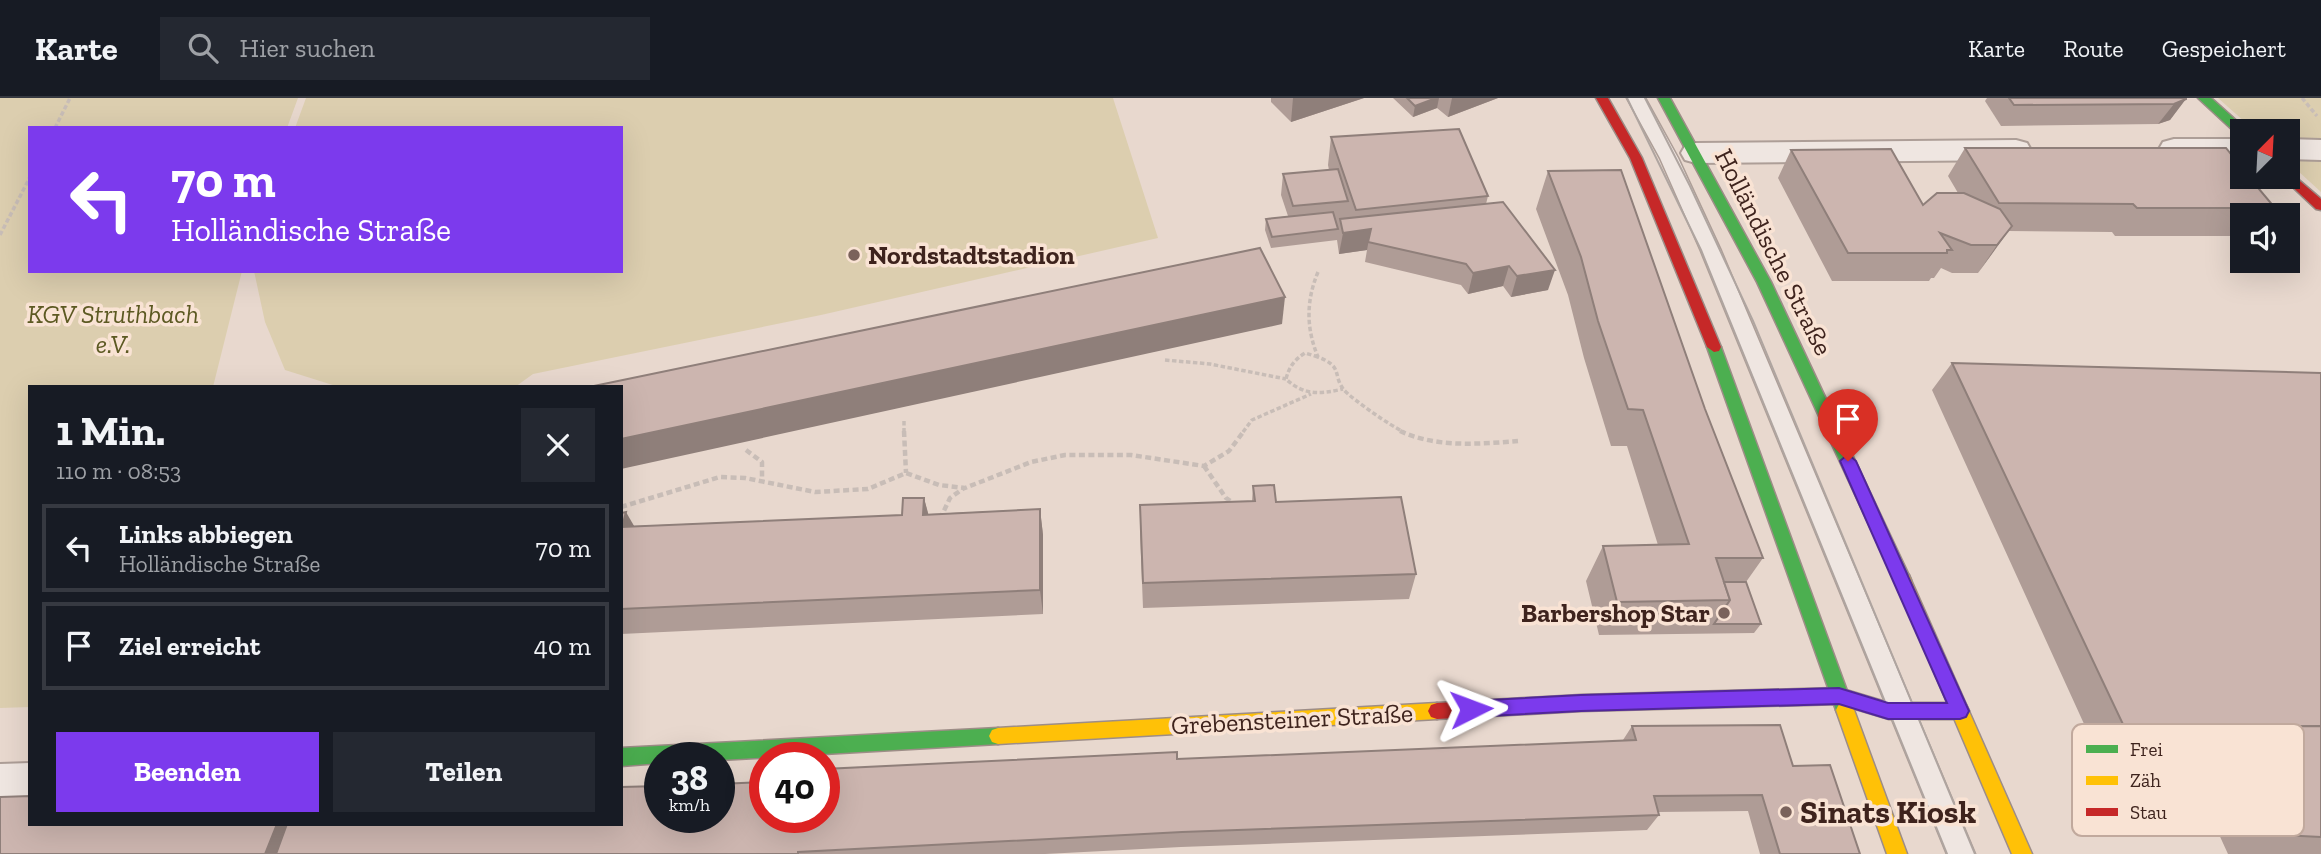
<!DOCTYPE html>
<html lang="de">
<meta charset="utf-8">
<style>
:root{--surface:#171b24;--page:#242831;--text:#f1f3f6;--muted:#9ea1a6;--line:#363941;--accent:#7c3aed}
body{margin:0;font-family:"Zilla Slab",serif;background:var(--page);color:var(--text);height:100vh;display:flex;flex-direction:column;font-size:26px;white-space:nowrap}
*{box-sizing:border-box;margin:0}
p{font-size:23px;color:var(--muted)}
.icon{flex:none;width:38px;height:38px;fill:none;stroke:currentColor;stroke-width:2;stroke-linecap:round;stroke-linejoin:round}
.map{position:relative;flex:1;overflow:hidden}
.details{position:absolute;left:28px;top:287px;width:595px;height:441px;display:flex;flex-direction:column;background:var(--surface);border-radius:0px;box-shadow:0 7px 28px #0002}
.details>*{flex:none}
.guide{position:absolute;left:28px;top:28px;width:595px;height:147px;border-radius:0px;box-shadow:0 7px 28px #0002;background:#7c3aed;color:#fff;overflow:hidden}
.needle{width:46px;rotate:24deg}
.controls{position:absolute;left:2230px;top:21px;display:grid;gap:14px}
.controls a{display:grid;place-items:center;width:70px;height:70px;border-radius:0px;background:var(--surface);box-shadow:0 7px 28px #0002;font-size:35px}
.speed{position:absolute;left:644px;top:644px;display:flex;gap:14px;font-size:35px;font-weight:700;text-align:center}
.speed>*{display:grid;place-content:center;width:91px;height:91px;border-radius:50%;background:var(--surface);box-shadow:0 7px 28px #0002;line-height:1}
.speed small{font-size:18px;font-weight:400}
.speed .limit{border:10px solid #d22;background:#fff;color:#111}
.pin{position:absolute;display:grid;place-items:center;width:60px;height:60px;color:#fff;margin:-72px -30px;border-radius:50% 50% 50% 0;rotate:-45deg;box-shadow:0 0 7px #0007}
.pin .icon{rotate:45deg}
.me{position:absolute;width:77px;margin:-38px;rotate:87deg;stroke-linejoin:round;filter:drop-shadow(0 0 5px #0008)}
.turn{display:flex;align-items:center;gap:24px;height:147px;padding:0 28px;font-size:32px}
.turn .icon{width:91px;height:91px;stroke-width:2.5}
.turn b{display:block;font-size:49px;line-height:60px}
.round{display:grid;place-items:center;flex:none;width:74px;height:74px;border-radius:0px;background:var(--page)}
.overview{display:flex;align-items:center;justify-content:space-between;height:119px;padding:0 28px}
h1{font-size:42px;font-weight:700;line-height:52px}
.action{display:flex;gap:14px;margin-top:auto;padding:14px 28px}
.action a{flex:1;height:80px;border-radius:0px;background:var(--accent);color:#fff;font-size:28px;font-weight:700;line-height:80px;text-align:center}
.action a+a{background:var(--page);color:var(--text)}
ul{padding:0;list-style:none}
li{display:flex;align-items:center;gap:21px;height:88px;margin:0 14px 10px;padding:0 14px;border:4px solid var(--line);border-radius:0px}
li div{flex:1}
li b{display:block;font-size:26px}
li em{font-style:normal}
header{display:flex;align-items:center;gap:42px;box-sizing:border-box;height:98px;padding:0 35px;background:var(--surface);border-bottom:2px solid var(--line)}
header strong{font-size:33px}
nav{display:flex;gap:38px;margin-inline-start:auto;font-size:24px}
.search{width:490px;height:63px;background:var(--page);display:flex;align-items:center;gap:18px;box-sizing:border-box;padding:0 24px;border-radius:0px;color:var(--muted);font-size:26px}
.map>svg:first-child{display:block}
.green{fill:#dcceaf}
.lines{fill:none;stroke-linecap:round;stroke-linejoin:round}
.lane-casing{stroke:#ad9e97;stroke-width:3}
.street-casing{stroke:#ad9e97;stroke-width:4}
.fast-casing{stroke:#9d8d87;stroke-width:3}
.slow-casing{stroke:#9d8d87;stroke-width:3}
.jam-casing{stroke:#9d8d87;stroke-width:3}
.path-far1{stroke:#c8bdb7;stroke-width:3.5;stroke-dasharray:4.5 2.5;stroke-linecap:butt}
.path{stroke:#c8bdb7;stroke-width:4.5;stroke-dasharray:6 3.5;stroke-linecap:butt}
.lane{fill:#efe6e1;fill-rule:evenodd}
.street{fill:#efe6e1;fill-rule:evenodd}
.fast{fill:#4caf50;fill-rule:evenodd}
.slow{fill:#ffc107;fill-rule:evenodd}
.jam{fill:#c62828;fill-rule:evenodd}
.tram{stroke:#afa5a0;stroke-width:2}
.wall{fill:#af9c96}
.shaded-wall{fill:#8f7f7a}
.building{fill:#ccb5af;stroke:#8f7f7a;stroke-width:2}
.route{fill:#7c3aed;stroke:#51269a;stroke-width:2}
.poi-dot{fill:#7a625b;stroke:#f9e3d4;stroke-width:2.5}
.labels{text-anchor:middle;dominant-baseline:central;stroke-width:7;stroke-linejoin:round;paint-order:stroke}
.street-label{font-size:26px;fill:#3e231d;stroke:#f9e3d4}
.poi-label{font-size:26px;font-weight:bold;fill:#3e231d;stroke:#f9e3d4;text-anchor:start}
.park-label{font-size:26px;font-style:italic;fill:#5c5922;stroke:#f9e3d4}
.near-poi-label{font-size:32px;font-weight:bold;fill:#3e231d;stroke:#f9e3d4;text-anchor:start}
.key{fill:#f9e3d4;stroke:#c1a99d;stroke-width:2}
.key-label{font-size:19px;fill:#3e231d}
</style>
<header>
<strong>Karte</strong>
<div class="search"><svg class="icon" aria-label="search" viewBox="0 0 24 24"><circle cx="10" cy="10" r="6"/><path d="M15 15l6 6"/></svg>Hier suchen</div>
<nav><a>Karte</a><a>Route</a><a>Gespeichert</a></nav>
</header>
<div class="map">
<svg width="2321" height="756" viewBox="0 0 2321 756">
<rect width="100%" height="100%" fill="#e8d8ce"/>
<g class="green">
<path d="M0,0H298L287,30H30V173H242L213,289H30V609L0,610Z"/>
<path d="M306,0H1113L1158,140L821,217L533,276L515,289H339L285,272L265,224L254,173H621V30H295Z"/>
<path d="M2218,0H2321V94L2287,63V33H2255Z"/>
</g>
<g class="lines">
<g class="lane-casing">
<path id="lane" d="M1627,0H1645L1678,60L1721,153L1975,756H1947L1701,153L1660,60Z"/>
</g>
<g class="street-casing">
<g id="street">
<path d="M2174,41H2242V61H2174L2163,58L2159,51L2163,44Z"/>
<path d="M2287,41L2321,42V62L2287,61Z"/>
<path d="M2016,42L2027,45L2031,52L2027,59L2016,62L1696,65L1685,62L1681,55L1685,48L1696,45Z"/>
<path d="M30,665V707L0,708V666Z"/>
</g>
</g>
<g class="fast-casing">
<g id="fast">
<path d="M1658,0H1670L1771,184L1911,482L1909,487L1903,489L1897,487L1757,184Z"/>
<path d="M2198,0H2211L2248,33H2242V38L2238,37Z"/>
<path d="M1714,244L1721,249L1854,612L1851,618L1845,620L1839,618L1836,612L1707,249Z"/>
<path d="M998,630L1004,632L1007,638L1004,644L998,646L719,662V660H660V665L621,668V650Z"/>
</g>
</g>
<g class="slow-casing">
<g id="slow">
<path d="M1903,475L1909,477L1911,482L2032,756H2012L1895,482L1897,477Z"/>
<path d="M1845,604L1851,606L1854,612L1907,756H1887L1836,612L1839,606Z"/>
<path d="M1437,605L1443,607L1446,613L1443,619L1437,621L998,646L992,644L989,638L992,632L998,630Z"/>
</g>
</g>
<g class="jam-casing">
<g id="jam">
<path d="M1596,0H1608L1642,60L1721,249L1719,253L1714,254L1707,249L1630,60Z"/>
<path d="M2287,72L2321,101V112L2316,111L2282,79H2287Z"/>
<path d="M1839,590L1889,605H1960L1966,607L1969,613L1966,619L1960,621H1889L1839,606L1581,613L1437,621L1431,619L1428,613L1431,607L1437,605L1581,597Z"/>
</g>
</g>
<g class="path-far1">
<path d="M2302,0L2317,18"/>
<path d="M55,30L70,0"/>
<path d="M0,137L30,79"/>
<path d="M1318,174C1306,203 1306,230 1318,259C1344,269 1332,277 1344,292C1352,301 1392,329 1404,334"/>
<path d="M1318,259L1305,255C1294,262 1289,269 1286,281C1304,298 1321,296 1343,291"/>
<path d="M1165,262L1210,266L1286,281"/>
<path d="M904,323V334"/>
<path d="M1243,334L1252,322L1311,296"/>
</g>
<g class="path">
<path d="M904,333L906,375"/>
<path d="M1400,333C1436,350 1479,346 1518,343"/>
<path d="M746,352L762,364V383"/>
<path d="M1204,368L1226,400L1236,407"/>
<path d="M621,409L720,379L745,380L815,394L868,391L906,375L939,387L965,390L1031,364L1065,357H1131L1204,368L1229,353L1244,333"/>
<path d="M940,421L950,400L964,390"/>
</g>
<use href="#lane" class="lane"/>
<use href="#street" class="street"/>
<use href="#fast" class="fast"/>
<use href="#slow" class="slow"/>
<use href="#jam" class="jam"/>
<g class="tram">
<path d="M1627,0L1701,152L1947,756"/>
<path d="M1645,0L1690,88L1753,223L1975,756"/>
</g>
</g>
<g class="wall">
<path d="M1271,0H1364L1291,24L1271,4Z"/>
<path d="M1393,0H1498L1448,19L1437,10L1413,19Z"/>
<path d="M1987,0H2186L2170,22L2158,26L2001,28L1985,3Z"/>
<path d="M1331,39L1488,98L1486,106L1548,192L1511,199L1503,188L1468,196L1461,187L1365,164L1367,152L1339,156L1337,142L1271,150L1265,132L1266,121L1288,118L1281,97L1283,76L1329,72L1328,67Z"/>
<path d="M1965,50L2275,110L2269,117H2242V138H2115L2112,134L2008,133L1978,175H1952L1941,170L1934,180H1931L1929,183H1832L1778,80L1791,52L1923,107L1958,95L1948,78Z"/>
<path d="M1548,73L1705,311L1763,460L1746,484L1761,526L1754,535L1599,537L1586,483L1603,448L1658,447L1627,348H1611L1584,260L1568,197L1536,111Z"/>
<path d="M1952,265L2321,275V756H2228L2184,660L2100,661L1932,292Z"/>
<path d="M1253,388L1276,404L1416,476L1409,501L1143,510L1140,433L1252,403Z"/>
<path d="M924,400L928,416L1040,411L1043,437V516L621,536V415L634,428L902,417Z"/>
<path d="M1632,628L1793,668L1860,756H1760L1748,713L1658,714L1659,717L1647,732L1181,749L1045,756H0L765,719L1623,642Z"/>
</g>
<g class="shaded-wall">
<path d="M1293,0H1364L1291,24Z"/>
<path d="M1436,0H1439L1437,10L1413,19L1415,8Z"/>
<path d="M1452,0H1498L1448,19Z"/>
<path d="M2186,1L2170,22L2158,26L2174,6Z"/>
<path d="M2012,128L1992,156L1978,175L1997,147Z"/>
<path d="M1371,131L1367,152L1339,156L1343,135Z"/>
<path d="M1509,168L1503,188L1468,196L1473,175Z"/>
<path d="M1555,172L1548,192L1511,199L1517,178Z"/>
<path d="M1285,199L1282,226L621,371V341Z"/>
<path d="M924,400L931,426L923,417Z"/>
<path d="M1040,411L1043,437V516L1040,492Z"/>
<path d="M626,414L641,440L622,429Z"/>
<path d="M277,726H313L302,756H265Z"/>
</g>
<g class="building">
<path d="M1407,0H1436L1415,8Z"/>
<path d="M2009,0H2186V1L2174,6L2014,7Z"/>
<path d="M1459,31L1488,98L1356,112L1331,39Z"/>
<path d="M1965,50H2226L2242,70V79H2249L2275,110H2137L2133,106L1999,105Z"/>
<path d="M1891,51L1923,107L1937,95H1964L2000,111L2012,128L1997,147H1971L1940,135L1952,152H1947V155H1848L1791,52Z"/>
<path d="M1338,71L1348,103L1293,108L1283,76Z"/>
<path d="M1621,72L1705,311L1763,460H1716L1730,502L1617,504L1603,448L1689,446L1643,312L1628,311L1598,223L1581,159L1548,73Z"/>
<path d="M1503,104L1555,172L1517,178L1509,168L1473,175L1466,166L1368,144L1371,131L1343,135L1340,121Z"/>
<path d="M1333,114L1338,131L1272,139L1266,121Z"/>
<path d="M1260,150L1285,199L621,341V289H589Z"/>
<path d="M1952,265L2321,275V628L2228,629L2216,637L2129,639Z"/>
<path d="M1274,387L1276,404L1401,399L1416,476L1143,485L1140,407L1255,403L1253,388Z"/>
<path d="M903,400H924L923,417L1040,411V492L621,511V415L626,414L622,429L902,417Z"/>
<path d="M1724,484H1746L1761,526H1714L1730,502Z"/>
<path d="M1780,627L1793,668L1830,667L1860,756H1780L1762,697L1654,698L1659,717L1182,734L798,754V756H276L287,726H621V689L660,688V719H719V686L765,684V719H824V671L1177,654V661L1636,642L1632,628Z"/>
<path d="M2321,628V739L2281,737L2228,629Z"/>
<path d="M30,698V726H277L265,756H0V699Z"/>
</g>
<path class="route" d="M1848,356L1856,363L1969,613L1966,619L1960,621H1888L1839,606L1581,613L1471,619L1465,617L1462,611L1465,605L1471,603L1581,597L1839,590L1888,605H1947L1840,363Z"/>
<g class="poi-dot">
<circle cx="854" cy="157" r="7"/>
<circle cx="1724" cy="515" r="7"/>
<circle cx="1786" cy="714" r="7"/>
</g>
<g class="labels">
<g class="street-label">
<text transform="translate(1774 154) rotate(63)">Holländische Straße</text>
<text transform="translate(1292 621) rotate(-3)">Grebensteiner Straße</text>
</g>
<g class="poi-label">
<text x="868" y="157">Nordstadtstadion</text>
<text x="1710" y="515" text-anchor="end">Barbershop Star</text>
</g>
<g class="park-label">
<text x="113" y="216">KGV Struthbach<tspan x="113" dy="30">e.V.</tspan></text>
</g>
<g class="near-poi-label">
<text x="1800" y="714">Sinats Kiosk</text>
</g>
</g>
<rect x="2072" y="626" width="232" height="112" rx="10" class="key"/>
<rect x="2086" y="647" width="32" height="8" fill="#4caf50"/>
<rect x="2086" y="678" width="32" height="9" fill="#ffc107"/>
<rect x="2086" y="710" width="32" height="8" fill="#c62828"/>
<g class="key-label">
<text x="2130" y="658">Frei</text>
<text x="2130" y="689">Zäh</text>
<text x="2130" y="721">Stau</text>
</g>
</svg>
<div class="controls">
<a><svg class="needle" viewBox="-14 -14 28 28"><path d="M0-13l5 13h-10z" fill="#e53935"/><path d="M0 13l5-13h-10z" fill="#9ea1a6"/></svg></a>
<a><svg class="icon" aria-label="sound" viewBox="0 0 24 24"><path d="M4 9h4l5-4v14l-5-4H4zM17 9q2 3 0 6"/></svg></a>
</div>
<div class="speed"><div>38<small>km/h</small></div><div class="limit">40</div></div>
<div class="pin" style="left:1848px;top:363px;background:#d93025"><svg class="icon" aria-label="arrive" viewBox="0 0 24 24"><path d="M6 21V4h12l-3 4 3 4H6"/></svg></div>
<svg class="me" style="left:1471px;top:611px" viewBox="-20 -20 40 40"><path d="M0-17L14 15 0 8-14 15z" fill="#7c3aed" stroke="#fff" stroke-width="4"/></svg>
<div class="guide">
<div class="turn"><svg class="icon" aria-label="left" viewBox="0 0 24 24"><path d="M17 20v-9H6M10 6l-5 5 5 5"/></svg><div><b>70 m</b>Holländische Straße</div></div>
</div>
<section class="details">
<div class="overview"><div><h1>1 Min.</h1><p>110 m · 08:53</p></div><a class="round"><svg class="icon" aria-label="close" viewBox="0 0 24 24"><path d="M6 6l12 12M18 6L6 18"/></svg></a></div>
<ul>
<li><svg class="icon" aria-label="left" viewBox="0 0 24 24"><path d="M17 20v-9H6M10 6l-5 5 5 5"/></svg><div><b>Links abbiegen</b><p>Holländische Straße</p></div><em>70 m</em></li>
<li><svg class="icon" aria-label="arrive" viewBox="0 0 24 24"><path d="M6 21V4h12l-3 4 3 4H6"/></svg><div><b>Ziel erreicht</b></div><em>40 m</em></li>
</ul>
<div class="action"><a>Beenden</a><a>Teilen</a></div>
</section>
</div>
